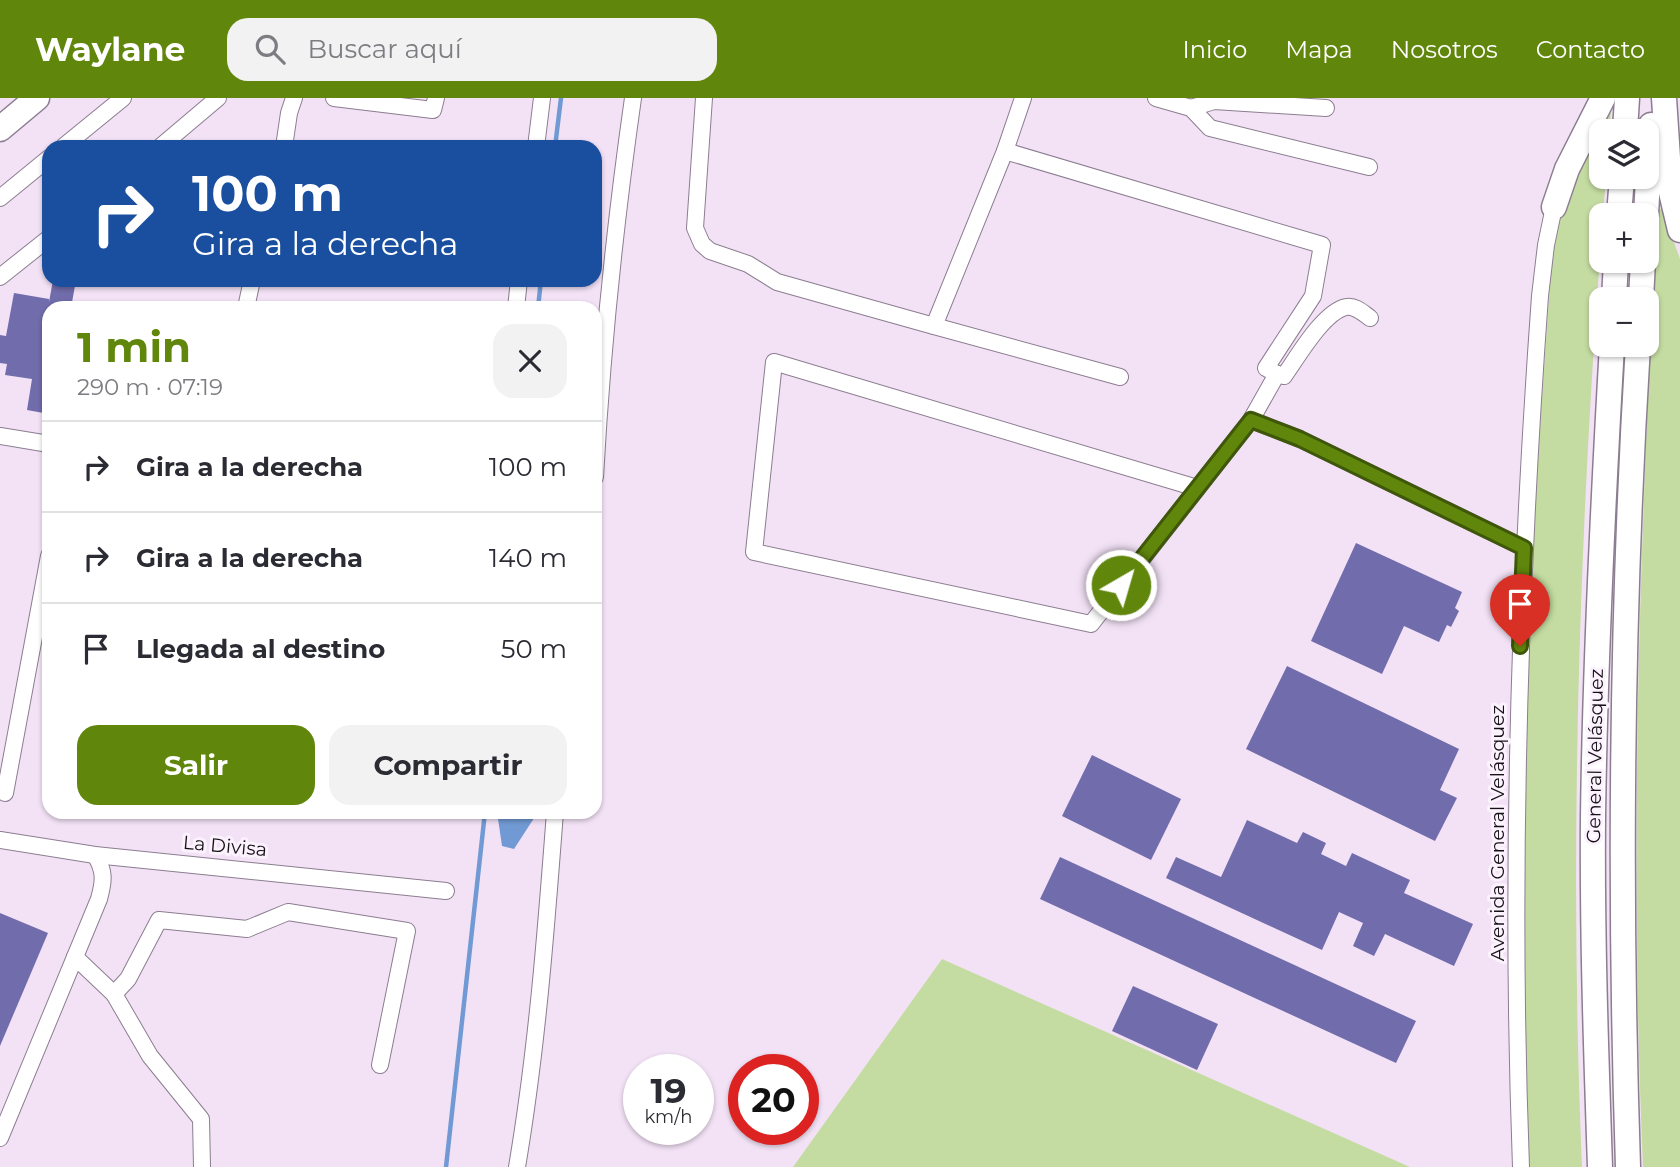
<!DOCTYPE html>
<html lang="es">
<meta charset="utf-8">
<style>
:root{--surface:#fff;--page:#f2f2f3;--text:#2b2b33;--muted:#7c7c81;--line:#e1e1e2;--accent:#60860c}
body{margin:0;font-family:Montserrat,sans-serif;background:var(--page);color:var(--text);height:100vh;display:flex;flex-direction:column;font-size:26px;white-space:nowrap}
*{box-sizing:border-box;margin:0}
p{font-size:23px;color:var(--muted)}
.icon{flex:none;width:38px;height:38px;fill:none;stroke:currentColor;stroke-width:2;stroke-linecap:round;stroke-linejoin:round}
.map{position:relative;flex:1;overflow:hidden}
.drawer{position:absolute;left:42px;top:203px;width:560px;height:518px;display:flex;flex-direction:column;background:var(--surface);border-radius:21px;box-shadow:0 2px 5px #0004}
.drawer>*{flex:none}
.hud{position:absolute;left:42px;top:42px;width:560px;height:147px;border-radius:21px;box-shadow:0 2px 5px #0004;background:#1a4fa0;color:#fff;overflow:hidden}
.tools{position:absolute;left:1589px;top:21px;display:grid;gap:14px}
.tools a{display:grid;place-items:center;width:70px;height:70px;border-radius:14px;background:var(--surface);box-shadow:0 2px 5px #0004;font-size:35px}
.speed{position:absolute;left:623px;top:956px;display:flex;gap:14px;font-size:35px;font-weight:700;text-align:center}
.speed>*{display:grid;place-content:center;width:91px;height:91px;border-radius:50%;background:var(--surface);box-shadow:0 2px 5px #0004;line-height:1}
.speed small{font-size:18px;font-weight:400}
.speed .limit{border:10px solid #d22;background:#fff;color:#111}
.pin{position:absolute;display:grid;place-items:center;width:60px;height:60px;color:#fff;margin:-72px -30px;border-radius:50% 50% 50% 0;rotate:-45deg;box-shadow:0 0 7px #0007}
.pin .icon{rotate:45deg}
.me{position:absolute;width:77px;margin:-38px;rotate:38deg;stroke-linejoin:round;filter:drop-shadow(0 0 5px #0008)}
.turn{display:flex;align-items:center;gap:24px;height:147px;padding:0 35px;font-size:32px}
.turn .icon{width:91px;height:91px;stroke-width:2.5}
.turn b{display:block;font-size:49px;line-height:60px}
.round{display:grid;place-items:center;flex:none;width:74px;height:74px;border-radius:21px;background:var(--page)}
.headline{display:flex;align-items:center;justify-content:space-between;height:119px;padding:0 35px}
h1{font-size:42px;font-weight:700;line-height:52px;color:var(--accent)}
.action{display:flex;gap:14px;margin-top:auto;padding:14px 35px}
.action a{flex:1;height:80px;border-radius:21px;background:var(--accent);color:#fff;font-size:28px;font-weight:700;line-height:80px;text-align:center}
.action a+a{background:var(--page);color:var(--text)}
ul{padding:0;list-style:none}
li{display:flex;align-items:center;gap:21px;height:91px;padding:0 35px;border-top:2px solid var(--line)}
li div{flex:1}
li b{display:block;font-size:26px}
li em{font-style:normal}
header{display:flex;align-items:center;gap:42px;box-sizing:border-box;height:98px;padding:0 35px;background:var(--accent);color:#fff}
header strong{font-size:33px}
nav{display:flex;gap:38px;margin-inline-start:auto;font-size:24px}
.search{width:490px;height:63px;background:var(--page);display:flex;align-items:center;gap:18px;box-sizing:border-box;padding:0 24px;border-radius:21px;color:var(--muted);font-size:26px}
.map>svg:first-child{display:block}
.green{fill:#c4dca1}
.water{fill:#719ad4}
.lines{fill:none;stroke-linecap:round;stroke-linejoin:round}
.stream{stroke:#719ad4;stroke-width:4.5}
.building{fill:#716cab}
.minor-casing{stroke:#8c7d90;stroke-width:18}
.highway-casing{stroke:#8c7d90;stroke-width:27}
.minor{stroke:#fff;stroke-width:16}
.highway{stroke:#fff;stroke-width:24}
.route-casing{stroke:#3e5708;stroke-width:18}
.route{stroke:#60860c;stroke-width:12}
.labels{text-anchor:middle;dominant-baseline:central;stroke-width:6;stroke-linejoin:round;paint-order:stroke}
.street-label{font-size:19px;fill:#151016;stroke:#fcf2fe}
</style>
<header>
<strong>Waylane</strong>
<div class="search"><svg class="icon" aria-label="search" viewBox="0 0 24 24"><circle cx="10" cy="10" r="6"/><path d="M15 15l6 6"/></svg>Buscar aquí</div>
<nav><a>Inicio</a><a>Mapa</a><a>Nosotros</a><a>Contacto</a></nav>
</header>
<div class="map">
<svg width="1680" height="1069" viewBox="0 0 1680 1069">
<rect width="100%" height="100%" fill="#f3e2f6"/>
<g class="green">
<path d="M1612,3L1609,33H1601V79H1606C1580,406 1568,738 1582,1069H1529L1525,910L1524,737L1527,577L1535,399L1551,171L1556,130L1561,108Z"/>
<path d="M1659,111H1662L1680,161V1069H1643C1634,864 1635,660 1642,455C1646,340 1650,225 1659,111Z"/>
<path d="M942,861L1410,1069H793Z"/>
</g>
<path class="water" d="M497,714H538L514,751L502,748Z"/>
<g class="lines">
<g class="stream">
<path d="M555,49L561,0"/>
<path d="M538,210L541,182"/>
<path d="M446,1069L485,714"/>
</g>
</g>
<g class="building">
<path d="M53,182H76L71,210H49V316L27,312L32,281L5,277L7,266L0,265V237L6,238L14,195L49,201V204Z"/>
<path d="M1356,445L1462,494L1455,510L1459,513L1451,529L1447,527L1439,544L1404,528L1382,576L1311,543Z"/>
<path d="M1287,568L1459,651L1440,692L1457,700L1435,743L1246,651Z"/>
<path d="M1092,657L1181,701L1151,762L1062,718Z"/>
<path d="M1247,722L1297,745L1303,734L1326,745L1321,756L1346,768L1352,755L1410,782L1404,795L1473,826L1454,868L1385,836L1374,858L1353,848L1363,825L1339,814L1322,852L1166,780L1176,759L1221,779Z"/>
<path d="M1060,759L1416,923L1396,965L1040,801Z"/>
<path d="M0,815L48,835L0,948Z"/>
<path d="M1133,888L1218,926L1197,972L1112,933Z"/>
</g>
<g class="lines">
<g class="minor-casing">
<g id="minor">
<path d="M334,0L433,12L436,0"/>
<path d="M704,0L695,130L702,146L710,153L748,166L777,184L934,228"/>
<path d="M1156,0L1191,10L1210,30L1369,69"/>
<path d="M1191,10L1214,3L1326,10"/>
<path d="M63,49L123,0"/>
<path d="M160,49L218,0"/>
<path d="M284,49L289,15L294,0"/>
<path d="M536,49L542,0"/>
<path d="M1005,53L1023,0"/>
<path d="M0,100L49,60"/>
<path d="M0,179L49,140"/>
<path d="M246,210L252,182"/>
<path d="M516,210L519,182"/>
<path d="M1120,279L934,228L1005,53L1322,147L1313,198L1266,270L1277,276"/>
<path d="M1251,322L1277,276L1284,278C1297,260 1323,214 1346,209C1355,207 1363,215 1370,220"/>
<path d="M0,338L49,346"/>
<path d="M595,379C602,252 615,126 633,0"/>
<path d="M1197,390L774,264L754,454L1091,526L1251,322L1300,341L1524,450"/>
<path d="M5,695L49,458"/>
<path d="M0,742L95,757L446,793"/>
<path d="M75,859L114,896L150,958L201,1021L202,1069"/>
<path d="M114,896L128,881L159,822L247,831L288,814L407,833L380,967"/>
<path d="M0,1040L99,801C104,783 105,773 95,757"/>
<path d="M517,1069C537,951 546,833 555,714"/>
<path d="M1521,1069C1510,779 1519,488 1540,198L1546,147L1554,109"/>
</g>
</g>
<g class="highway-casing">
<g id="highway">
<path d="M1664,0L1670,90L1680,132"/>
<path d="M0,31L37,0"/>
<path d="M1625,33L1627,0"/>
<path d="M1554,109L1567,71L1603,0"/>
<path d="M1619,117L1622,79"/>
<path d="M1646,117L1651,27"/>
<path d="M1614,201L1616,163"/>
<path d="M1641,201L1643,163"/>
<path d="M1600,1069C1596,952 1592,836 1593,719C1595,561 1603,404 1612,247"/>
<path d="M1628,1069C1619,795 1621,521 1638,247"/>
</g>
</g>
<use href="#minor" class="minor"/>
<use href="#highway" class="highway"/>
</g>
<g class="lines">
<g class="route-casing">
<path id="route" d="M1121,487L1251,322L1300,341L1524,450L1520,548"/>
</g>
<use href="#route" class="route"/>
</g>
<g class="labels">
<g class="street-label">
<text transform="translate(1595 658) rotate(-89)">General Velásquez</text>
<text transform="translate(1497 735) rotate(-90)">Avenida General Velásquez</text>
<text transform="translate(225 748) rotate(5)">La Divisa</text>
</g>
</g>
</svg>
<div class="tools">
<a><svg class="icon" aria-label="layers" viewBox="0 0 24 24"><path d="M12 4l9 5-9 5-9-5zM3 14l9 5 9-5"/></svg></a>
<a>+</a>
<a>−</a>
</div>
<div class="speed"><div>19<small>km/h</small></div><div class="limit">20</div></div>
<div class="pin" style="left:1520px;top:548px;background:#d93025"><svg class="icon" aria-label="arrive" viewBox="0 0 24 24"><path d="M6 21V4h12l-3 4 3 4H6"/></svg></div>
<svg class="me" style="left:1121px;top:487px" viewBox="-20 -20 40 40"><circle r="17" fill="#60860c" stroke="#fff" stroke-width="3"/><path d="M0-11L8 9 0 5-8 9z" fill="#fff"/></svg>
<div class="hud">
<div class="turn"><svg class="icon" aria-label="right" viewBox="0 0 24 24"><path d="M7 20v-9h11M14 6l5 5-5 5"/></svg><div><b>100 m</b>Gira a la derecha</div></div>
</div>
<section class="drawer">
<div class="headline"><div><h1>1 min</h1><p>290 m · 07:19</p></div><a class="round"><svg class="icon" aria-label="close" viewBox="0 0 24 24"><path d="M6 6l12 12M18 6L6 18"/></svg></a></div>
<ul>
<li><svg class="icon" aria-label="right" viewBox="0 0 24 24"><path d="M7 20v-9h11M14 6l5 5-5 5"/></svg><div><b>Gira a la derecha</b></div><em>100 m</em></li>
<li><svg class="icon" aria-label="right" viewBox="0 0 24 24"><path d="M7 20v-9h11M14 6l5 5-5 5"/></svg><div><b>Gira a la derecha</b></div><em>140 m</em></li>
<li><svg class="icon" aria-label="arrive" viewBox="0 0 24 24"><path d="M6 21V4h12l-3 4 3 4H6"/></svg><div><b>Llegada al destino</b></div><em>50 m</em></li>
</ul>
<div class="action"><a>Salir</a><a>Compartir</a></div>
</section>
</div>
